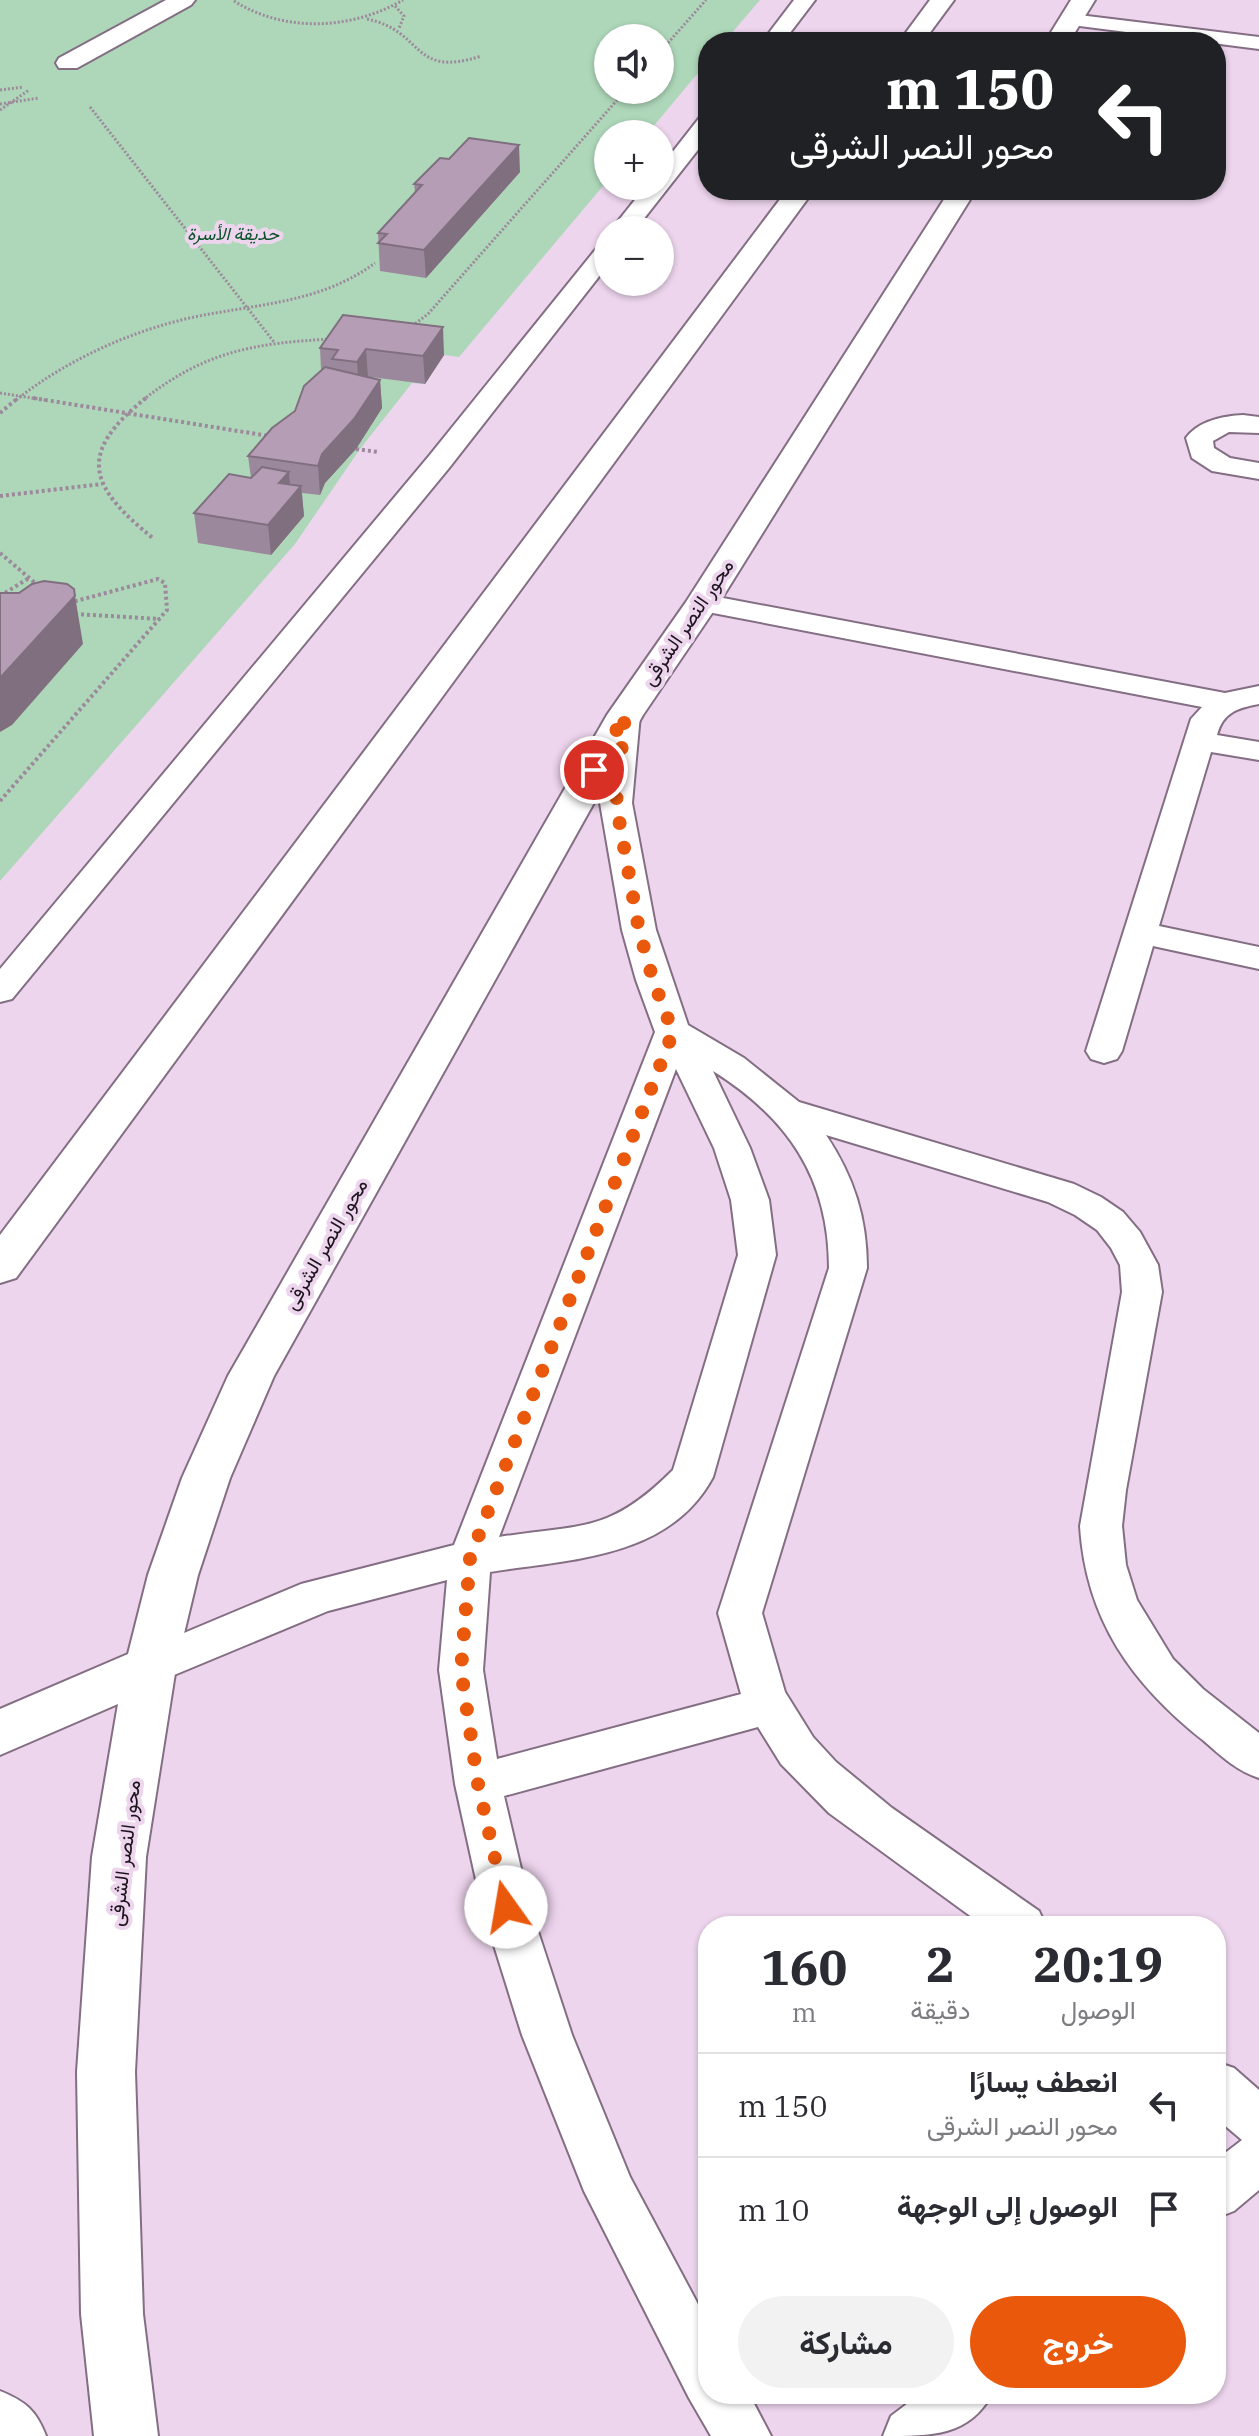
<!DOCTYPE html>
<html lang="ar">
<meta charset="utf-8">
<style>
:root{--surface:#fff;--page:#f2f2f3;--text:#2b2b33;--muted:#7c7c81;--line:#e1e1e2;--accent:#ea580c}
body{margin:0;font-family:"IBM Plex Serif",Vazirmatn,serif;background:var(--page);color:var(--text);direction:rtl;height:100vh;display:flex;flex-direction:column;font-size:30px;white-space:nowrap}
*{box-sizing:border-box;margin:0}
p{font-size:26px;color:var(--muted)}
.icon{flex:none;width:44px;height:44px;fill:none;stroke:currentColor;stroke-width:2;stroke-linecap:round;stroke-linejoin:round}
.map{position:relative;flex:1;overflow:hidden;direction:ltr}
.details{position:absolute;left:698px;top:1916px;width:528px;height:488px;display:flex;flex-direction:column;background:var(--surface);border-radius:32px;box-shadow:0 2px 6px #0004;direction:rtl}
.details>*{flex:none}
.top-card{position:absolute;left:698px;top:32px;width:528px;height:168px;border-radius:32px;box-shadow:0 2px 6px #0004;direction:rtl;background:#202124;color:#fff;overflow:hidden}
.tools{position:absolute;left:594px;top:24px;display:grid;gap:16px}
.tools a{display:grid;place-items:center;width:80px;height:80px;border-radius:50%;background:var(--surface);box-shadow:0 2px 6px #0004;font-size:40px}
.pin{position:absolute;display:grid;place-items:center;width:68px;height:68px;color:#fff;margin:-34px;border:4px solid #fff;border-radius:50%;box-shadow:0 2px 8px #0007}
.me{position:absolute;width:88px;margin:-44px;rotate:347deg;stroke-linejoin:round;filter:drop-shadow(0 0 6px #0008)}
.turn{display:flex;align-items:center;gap:28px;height:168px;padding:0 40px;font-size:36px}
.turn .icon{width:104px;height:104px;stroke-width:2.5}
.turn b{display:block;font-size:56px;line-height:68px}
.eta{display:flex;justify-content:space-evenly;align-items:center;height:136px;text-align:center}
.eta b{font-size:48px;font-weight:700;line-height:56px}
.cta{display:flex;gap:16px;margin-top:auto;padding:16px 40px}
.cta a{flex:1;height:92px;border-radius:48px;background:var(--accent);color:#fff;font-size:32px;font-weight:700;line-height:92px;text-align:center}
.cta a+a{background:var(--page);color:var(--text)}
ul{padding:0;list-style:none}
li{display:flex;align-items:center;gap:24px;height:104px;padding:0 40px;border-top:2px solid var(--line)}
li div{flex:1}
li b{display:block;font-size:30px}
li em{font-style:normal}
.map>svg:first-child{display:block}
.green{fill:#aed7b9;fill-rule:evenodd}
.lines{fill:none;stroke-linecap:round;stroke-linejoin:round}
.service-casing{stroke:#836e83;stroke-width:4}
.pedestrian-casing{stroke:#836e83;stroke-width:4}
.primary-casing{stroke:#836e83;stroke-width:4}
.path-far1{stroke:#9c8a9c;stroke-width:3;stroke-dasharray:2 2;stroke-linecap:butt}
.path{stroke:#9c8a9c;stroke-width:4;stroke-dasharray:3 3;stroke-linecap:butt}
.service{fill:#fff;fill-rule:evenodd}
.pedestrian{fill:#fff;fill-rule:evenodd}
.primary{fill:#fff;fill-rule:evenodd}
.wall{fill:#9c889c}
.shaded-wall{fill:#7f6f7f}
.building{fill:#b59eb5;stroke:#7f6f7f;stroke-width:2}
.route{stroke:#ea580c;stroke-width:14;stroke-dasharray:0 25.2}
.labels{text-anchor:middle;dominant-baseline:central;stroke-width:8;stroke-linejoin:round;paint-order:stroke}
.far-park-label{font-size:18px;font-style:italic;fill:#0a522b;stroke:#edd5ed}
.street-label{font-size:20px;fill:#1d151d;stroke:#edd5ed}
</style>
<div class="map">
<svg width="1259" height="2436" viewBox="0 0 1259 2436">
<rect width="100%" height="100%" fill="#edd5ed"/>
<path class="green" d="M0,0H760L724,42H708V61L647,134H608V180L459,357L444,355L425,384L412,383L360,449L295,544L0,881ZM608,38H660V90H608Z"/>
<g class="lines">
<g class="service-casing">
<g id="service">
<path d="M794,0H815L783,42H762Z"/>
<path d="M1071,14L1259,37V49L1064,24L1061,20Z"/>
<path d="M708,115V137L635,230H611L646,186H660V168L700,117Z"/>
<path d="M608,242V265L449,468L12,999L0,1002V969L429,456L600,244Z"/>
<path d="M1243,415L1259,417V433L1229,432L1213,441L1214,448L1230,458L1259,463V479L1212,471L1192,458L1186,438C1198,421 1223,416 1243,415Z"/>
<path d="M702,594L1225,693L1259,686V704C1238,708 1223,712 1217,735L1259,742V760L1211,752L1159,926L1259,947V969L1153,946L1122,1051L1117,1059L1104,1063L1091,1059L1086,1051L1191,719L1202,707L692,609L688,603L692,597Z"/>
<path d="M625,706L636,709L640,715L632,803L656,930L688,1025L744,1058L799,1102L1074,1184L1101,1197L1123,1212L1140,1232L1158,1265L1162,1292L1126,1490L1122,1526L1126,1565L1137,1600L1173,1659L1203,1689L1259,1733V1778C1237,1771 1221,1756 1204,1741C1132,1684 1086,1620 1080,1526L1122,1292L1120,1265L1111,1248L1097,1230L1075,1215L1048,1202L826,1135C854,1177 867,1218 867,1268L762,1613L785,1692L813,1737L836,1762L892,1808L1039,1911L1046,1926H984L829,1813L781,1764L758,1727L504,1796L530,1907L572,2035L630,2177L708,2323V2394H749L771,2436H711L689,2398L584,2191L522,2035L482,1907L455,1784L439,1670L447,1580L328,1611L150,1685L134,1680L128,1667L134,1654L301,1584L454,1545L655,1032L636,980L622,930L600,803L610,715L614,709ZM676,1069L714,1148L731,1200L738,1255L673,1470C609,1534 582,1524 499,1537ZM713,1071C788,1118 829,1178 829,1268L718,1613L741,1694L497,1759L483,1670L490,1572C570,1559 669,1559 713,1477L776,1255L769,1200L750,1148Z"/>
<path d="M1216,2062L1234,2068L1259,2090V2190L1234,2211L1216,2218V2160L1242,2140L1216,2118Z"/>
<path d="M920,2394H992C969,2436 933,2436 883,2436L891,2416Z"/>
</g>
</g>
<g class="pedestrian-casing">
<path id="pedestrian" d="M166,0H195L191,5L77,68H59L56,63L59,58Z"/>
</g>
<g class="primary-casing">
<g id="primary">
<path d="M930,0H954L923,42H899Z"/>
<path d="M1071,0H1095L1069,42H1045Z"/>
<path d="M787,190H814L16,1278L0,1283V1235Z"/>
<path d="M950,190H976L719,603L643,715L274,1376L230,1478L198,1575L176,1667L146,1857L135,2072L143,2314L158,2436H94L81,2314L77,2072L92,1857L118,1704L0,1755V1709L128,1654L148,1575L182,1478L228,1376L607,715L686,602Z"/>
<path d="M0,2391C25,2401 36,2410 46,2436H0Z"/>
</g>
</g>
<g class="path-far1">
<path d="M234,1C285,33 351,30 403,0"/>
<path d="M395,6L404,16L399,28"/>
<path d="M367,19C425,31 411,79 481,56"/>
<path d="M660,52L706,0"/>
<path d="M0,90L23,87"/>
<path d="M0,104L39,98"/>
<path d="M90,107L274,342"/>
<path d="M0,110L29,90"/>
<path d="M412,326L428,314L626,90"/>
<path d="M0,393L45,400"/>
<path d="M16,400C67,360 130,331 194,317C257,304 321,303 375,263"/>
<path d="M143,400C205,351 255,343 332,339"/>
</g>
<g class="path">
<path d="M33,398L269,436"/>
<path d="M146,398C74,455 91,488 154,539"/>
<path d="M0,413L18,398"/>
<path d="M356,449L378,452"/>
<path d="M0,496L102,484"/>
<path d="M0,553L41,588"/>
<path d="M0,596L29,578"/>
<path d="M75,614L160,619"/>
<path d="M0,801L167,610L165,583L158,579L72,602"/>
</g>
<use href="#service" class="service"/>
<use href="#pedestrian" class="pedestrian"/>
<use href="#primary" class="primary"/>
</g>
<g class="wall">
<path d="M520,172L426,278L380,271L378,233L415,193L414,184Z"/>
<path d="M343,315L444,355L425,384L371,377L380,380L382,408L356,449L325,483L320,495L302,493L304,516L271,555L198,543L194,513L251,478L248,456L295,411L321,370L320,348Z"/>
</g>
<g class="shaded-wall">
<path d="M519,145L520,172L426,278L424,250Z"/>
<path d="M443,327L444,355L425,384L423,356Z"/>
<path d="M366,349L368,377L359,390L357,362Z"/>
<path d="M380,380L382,408L356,449L325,483L320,495L318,466L322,454Z"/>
<path d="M289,472L291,498L301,486L304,516L271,555L268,525L279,483Z"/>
<path d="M75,596L83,644L12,725L0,732V678Z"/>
</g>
<g class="building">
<path d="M469,138L519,145L424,250L378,243L387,234L378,233L422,185L414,184L440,158L449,159Z"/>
<path d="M343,315L443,327L423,356L366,349L357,362L332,359L338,350L320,348Z"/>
<path d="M325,367L380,380L354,419L322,454L318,466L248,456L272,428L295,411L304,386Z"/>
<path d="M262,467L289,472L279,483L301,486L268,525L194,513L229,474L251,478Z"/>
<path d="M44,581L67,584L74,589L75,596L0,678V593H19L32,584Z"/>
</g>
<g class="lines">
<path class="route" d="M506,1907L478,1784L461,1670L470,1558L673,1032L653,980L639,930L616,803L625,715L594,770"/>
</g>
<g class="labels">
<g class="far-park-label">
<text x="233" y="233">حديقة الأسرة</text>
</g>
<g class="street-label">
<text transform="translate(687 622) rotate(-56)">محور النصر الشرقى</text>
<text transform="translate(325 1244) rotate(-60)">محور النصر الشرقى</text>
<text transform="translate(124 1853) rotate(-83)">محور النصر الشرقى</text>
</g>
</g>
</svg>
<div class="tools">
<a><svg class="icon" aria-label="sound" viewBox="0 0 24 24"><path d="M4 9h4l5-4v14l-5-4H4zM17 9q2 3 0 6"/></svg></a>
<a>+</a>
<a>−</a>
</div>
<div class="pin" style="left:594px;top:770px;background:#d93025"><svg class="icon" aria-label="arrive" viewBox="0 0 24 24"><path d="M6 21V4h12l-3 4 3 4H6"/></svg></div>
<svg class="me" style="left:506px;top:1907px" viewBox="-20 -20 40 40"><circle r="19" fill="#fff"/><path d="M0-13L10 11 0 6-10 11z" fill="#ea580c"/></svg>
<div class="top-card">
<div class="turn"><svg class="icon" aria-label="left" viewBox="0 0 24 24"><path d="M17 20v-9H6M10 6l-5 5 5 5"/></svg><div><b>150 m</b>محور النصر الشرقى</div></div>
</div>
<section class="details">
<div class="eta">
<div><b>20:19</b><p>الوصول</p></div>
<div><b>2</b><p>دقيقة</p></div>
<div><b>160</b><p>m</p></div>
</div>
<ul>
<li><svg class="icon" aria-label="left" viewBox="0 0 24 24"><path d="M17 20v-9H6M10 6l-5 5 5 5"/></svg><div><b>انعطف يسارًا</b><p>محور النصر الشرقى</p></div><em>150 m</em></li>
<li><svg class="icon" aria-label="arrive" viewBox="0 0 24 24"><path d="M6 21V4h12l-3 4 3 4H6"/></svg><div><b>الوصول إلى الوجهة</b></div><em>10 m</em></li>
</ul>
<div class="cta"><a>خروج</a><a>مشاركة</a></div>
</section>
</div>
